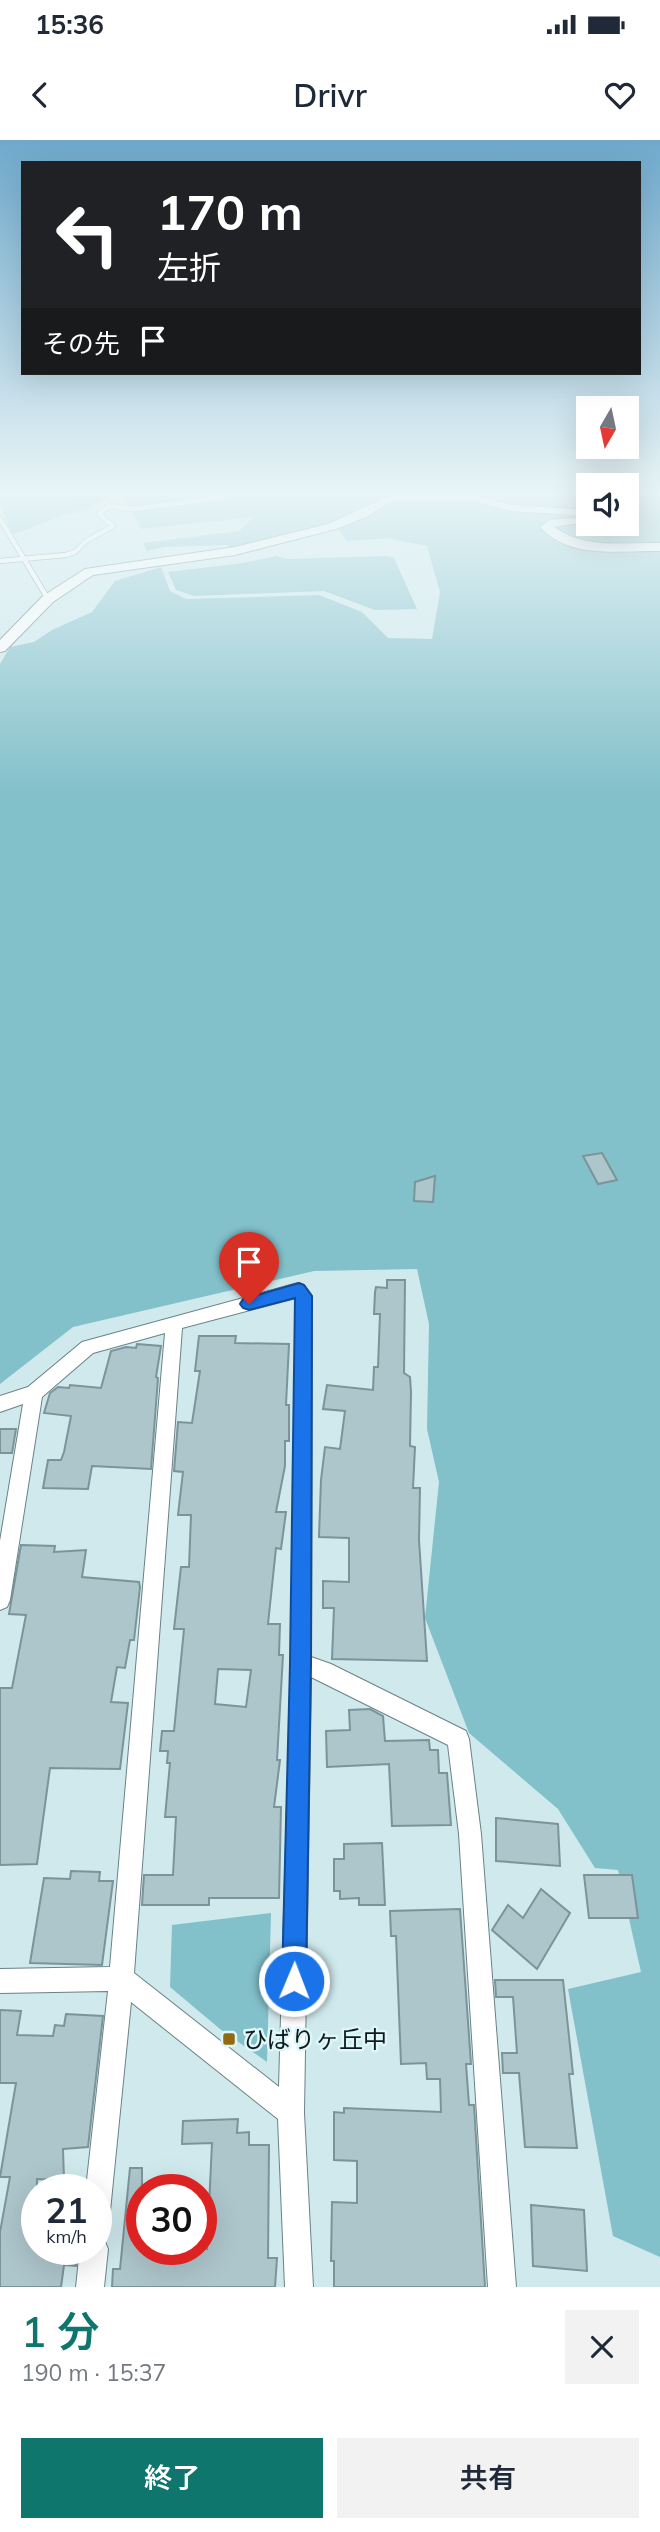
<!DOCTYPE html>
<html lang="ja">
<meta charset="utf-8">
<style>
:root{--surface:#fff;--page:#f2f2f3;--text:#1f2937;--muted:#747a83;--accent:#0f766e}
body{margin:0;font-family:Mulish,"Noto Sans JP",sans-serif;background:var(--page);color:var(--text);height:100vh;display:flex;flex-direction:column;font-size:26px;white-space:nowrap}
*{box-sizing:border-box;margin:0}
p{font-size:23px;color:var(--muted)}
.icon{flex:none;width:38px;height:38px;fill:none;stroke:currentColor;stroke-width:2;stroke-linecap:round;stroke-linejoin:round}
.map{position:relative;height:2147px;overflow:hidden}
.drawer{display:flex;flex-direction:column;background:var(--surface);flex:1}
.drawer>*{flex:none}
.banner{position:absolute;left:21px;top:21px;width:620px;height:214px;border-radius:0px;box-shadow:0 7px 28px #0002;background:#202124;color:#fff;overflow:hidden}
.needle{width:46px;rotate:189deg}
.fabs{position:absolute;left:576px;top:256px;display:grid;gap:14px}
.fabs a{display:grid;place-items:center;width:63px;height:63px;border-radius:0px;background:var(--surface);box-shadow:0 7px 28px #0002;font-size:35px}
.speed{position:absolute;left:21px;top:2034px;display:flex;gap:14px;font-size:35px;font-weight:700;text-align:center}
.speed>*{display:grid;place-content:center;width:91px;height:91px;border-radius:50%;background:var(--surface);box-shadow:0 7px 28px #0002;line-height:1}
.speed small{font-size:18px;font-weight:400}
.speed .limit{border:10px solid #d22;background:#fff;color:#111}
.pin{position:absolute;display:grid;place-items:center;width:60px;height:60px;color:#fff;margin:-72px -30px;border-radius:50% 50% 50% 0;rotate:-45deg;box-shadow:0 0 7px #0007}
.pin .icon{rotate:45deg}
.me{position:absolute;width:77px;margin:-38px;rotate:1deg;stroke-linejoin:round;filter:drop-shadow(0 0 5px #0008)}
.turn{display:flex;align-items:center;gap:24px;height:147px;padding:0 21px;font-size:32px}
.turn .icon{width:91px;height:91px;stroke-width:2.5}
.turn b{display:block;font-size:49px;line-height:60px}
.then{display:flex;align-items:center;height:66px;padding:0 21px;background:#0003;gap:14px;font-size:26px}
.round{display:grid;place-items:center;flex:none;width:74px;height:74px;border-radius:0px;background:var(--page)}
.headline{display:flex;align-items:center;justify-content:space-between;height:119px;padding:0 21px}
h1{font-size:42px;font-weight:600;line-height:52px;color:var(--accent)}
.cta{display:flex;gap:14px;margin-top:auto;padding:14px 21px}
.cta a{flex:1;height:80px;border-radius:0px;background:var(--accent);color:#fff;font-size:28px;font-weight:600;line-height:80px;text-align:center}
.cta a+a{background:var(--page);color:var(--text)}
.status{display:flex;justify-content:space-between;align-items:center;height:49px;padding:0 35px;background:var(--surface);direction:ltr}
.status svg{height:19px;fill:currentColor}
header{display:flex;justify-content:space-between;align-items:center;height:91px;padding:0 21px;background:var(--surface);font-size:32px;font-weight:600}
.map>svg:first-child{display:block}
.green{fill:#82c0ca}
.water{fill:#5898a2}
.building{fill:#adc6cb;stroke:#7c9498;stroke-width:2;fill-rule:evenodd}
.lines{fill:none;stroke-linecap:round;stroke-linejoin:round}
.lane-casing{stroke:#6a8286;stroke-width:6}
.street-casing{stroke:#6a8286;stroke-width:2}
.secondary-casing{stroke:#6a8286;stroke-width:2}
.lane{stroke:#fff;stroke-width:4.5}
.street{fill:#fff;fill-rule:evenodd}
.secondary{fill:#fff;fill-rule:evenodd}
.route{fill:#1a73e8;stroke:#114b97;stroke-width:2}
.poi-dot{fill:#916a11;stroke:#dcf6fa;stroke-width:2.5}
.labels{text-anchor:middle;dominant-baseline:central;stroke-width:5;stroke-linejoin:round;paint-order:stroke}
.near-poi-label{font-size:24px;fill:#0f181a;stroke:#dcf6fa;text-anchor:start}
</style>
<div class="status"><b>15:36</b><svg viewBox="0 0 49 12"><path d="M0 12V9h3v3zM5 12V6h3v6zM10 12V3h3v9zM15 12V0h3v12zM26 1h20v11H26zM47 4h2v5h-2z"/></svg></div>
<header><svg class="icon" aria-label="back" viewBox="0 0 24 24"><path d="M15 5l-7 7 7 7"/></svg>Drivr<svg class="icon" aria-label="heart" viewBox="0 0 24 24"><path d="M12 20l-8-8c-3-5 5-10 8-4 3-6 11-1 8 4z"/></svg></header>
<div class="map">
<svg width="660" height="2147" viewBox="0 0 660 2147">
<rect width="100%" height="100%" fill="#cfe9ed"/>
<g class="green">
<path d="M0,354C22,354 63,350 78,367L93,365L86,371L64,375L13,395L0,366Z"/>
<path d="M122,354H226L239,358L235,354H588V383H626L627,354H660V2117L613,2096L568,1849L641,1832L618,1730L595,1728L558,1669L469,1593L425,1478L439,1342L427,1289L429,1184L417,1129L314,1131L73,1187L0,1244V524L10,507L34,502L52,490L92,472L115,441L161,427L170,451L186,459L319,455L362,472L388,498L432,499L440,452L427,406L387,398L347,401L334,383L232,410L227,405L164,407L147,411L143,403L239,391L254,377L141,389Z"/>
<path d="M277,416L286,419L387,416L394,418L417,469L375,470L324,451L194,456L176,450L168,432L243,423Z"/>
<path d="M271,1773L267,1922L220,1889L170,1847L172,1785Z"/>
</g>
<path class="water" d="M113,354L93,365L78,367L67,358L42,355Z"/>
<g class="building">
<path d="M602,1013L617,1040L598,1044L583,1016Z"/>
<path d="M435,1036L433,1062L414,1061L415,1042Z"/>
<path d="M387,1140H405L404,1233L410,1237L411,1252L410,1306L415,1307L413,1348H420L419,1400L427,1521L332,1519L334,1468H323V1441L349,1442V1398L319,1397L321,1340L325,1307L340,1309L345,1271L323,1269L327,1245L373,1250L374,1227H378L380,1174H374L375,1152L376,1147L387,1148Z"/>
<path d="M199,1196H236L235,1203L289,1204L286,1265H289V1301H285V1326L276,1372H286L281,1409L276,1408L268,1484H280L279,1515H283L277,1620H280L274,1667H281L279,1758H209V1765H142L144,1735H173L176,1677H165L170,1623H167L168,1611H160L162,1591H174L184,1489H174L181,1427H189L191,1375H178L183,1332L174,1331L178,1282L192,1283L200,1231H195ZM218,1529L251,1530L246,1567L215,1564Z"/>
<path d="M137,1204L161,1206L156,1237L158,1238L151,1329L92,1326L88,1349L43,1348L48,1320H61L64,1312L71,1276L44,1273L50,1253L58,1247L69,1248L70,1245L101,1248L111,1211L126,1207L136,1208Z"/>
<path d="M0,1289H16L12,1313H0Z"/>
<path d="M21,1405L55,1406L54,1412L86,1410L82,1437L139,1442L140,1447L134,1500H130L125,1528L117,1527L111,1562L128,1563L120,1629L50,1628L37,1724L0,1725V1548H12L26,1475L9,1474Z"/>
<path d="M370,1569L383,1576L385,1601L429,1600L430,1610H438L439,1633H447L451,1685L392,1686L389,1624L327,1627L326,1591L350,1590L349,1570Z"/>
<path d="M496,1678L558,1684L560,1726L496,1721Z"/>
<path d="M382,1703L385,1765H359V1758L340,1759V1751H334V1719H344V1704Z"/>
<path d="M71,1731L100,1732L99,1741H113L102,1825L30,1823L44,1738L70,1739Z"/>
<path d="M584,1735H632L638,1778H589Z"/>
<path d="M541,1749L570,1773L537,1829L492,1790L508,1765L523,1778Z"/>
<path d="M460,1769L471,1924H466L469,1965H474L485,2147H334V2121H331L332,2062L357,2063V2021L334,2020V1972L344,1973V1968L441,1972L440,1939H427L426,1923L401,1924L396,1796H391L390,1771Z"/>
<path d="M495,1840H563L573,1934H569L577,2008L525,2007L519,1933H503L502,1913H517L513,1857H496Z"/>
<path d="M0,1870L21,1871L17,1895L53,1896L55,1885L64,1886L66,1874L103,1876L88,2007L63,2009L64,2040L37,2039V2109H77L76,2126L64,2125L61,2147H0V2092L10,2037H0L16,1943H0Z"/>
<path d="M238,1979L237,1993L249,1992V2005H269L268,2118H277L275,2147H112L113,2129H120L130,2028H142V2109H207L212,2003L182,2004L183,1981Z"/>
<path d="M531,2065L584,2070L587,2131L533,2126Z"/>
</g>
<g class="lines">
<g class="lane-casing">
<g id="lane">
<path d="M0,379L48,459"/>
<path d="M0,421L66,415L75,412L86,401L113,386L99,374L109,366L135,369L227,357L229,354"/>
</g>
</g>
<g class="street-casing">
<g id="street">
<path d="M298,1143L304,1145L312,1156L311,1517L331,1524L466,1591L469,1599L481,1694L516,2147H488L459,1694L448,1605L311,1537L304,1973L313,2147H285L278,1979L131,1862L109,2081L106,2091L96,2094V2049H86L108,1851L0,1853V1829L110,1827L165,1193L93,1213L42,1257L10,1460L7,1467L0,1470V1401L23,1264L0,1272V1256L28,1247L82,1202ZM296,1158L291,1524L279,1947L134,1833L182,1188Z"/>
<path d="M96,2096L104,2099L108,2109L104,2147H76L80,2109H96Z"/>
</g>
</g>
<g class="secondary-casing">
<g id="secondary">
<path d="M472,355L511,365L588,370V376L511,371L472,361L391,362L366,377L336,389L235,415L93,435L53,462L5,511L0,512V500L43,456L85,429L235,407L328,384L389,356Z"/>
<path d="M574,378L578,379V383L554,387C587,410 622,402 660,403V411C621,410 570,420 540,387L550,380Z"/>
</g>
</g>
<use href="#lane" class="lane"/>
<use href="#street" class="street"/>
<use href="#secondary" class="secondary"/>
</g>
<linearGradient id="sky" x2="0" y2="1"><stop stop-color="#6ea9cc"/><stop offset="0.54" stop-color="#e9f5f7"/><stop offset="1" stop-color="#e9f5f7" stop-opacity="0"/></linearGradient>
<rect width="660" height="655" fill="url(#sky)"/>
<path class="route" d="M299,1143L304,1145L312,1156L311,1524L306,1841L303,1850L294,1853L285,1850L282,1841L290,1524L295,1158L249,1170L243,1168L240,1164L243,1159Z"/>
<rect class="poi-dot" x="222" y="1892" width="14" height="14" rx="3.5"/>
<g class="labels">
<g class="near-poi-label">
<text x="243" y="1899">ひばりヶ丘中</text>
</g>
</g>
</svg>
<div class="fabs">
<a><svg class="needle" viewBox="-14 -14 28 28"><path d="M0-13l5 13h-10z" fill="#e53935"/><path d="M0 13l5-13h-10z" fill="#747a83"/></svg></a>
<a><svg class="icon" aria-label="sound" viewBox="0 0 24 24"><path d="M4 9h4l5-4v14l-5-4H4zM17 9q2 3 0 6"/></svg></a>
</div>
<div class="speed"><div>21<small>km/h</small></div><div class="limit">30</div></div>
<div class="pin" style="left:249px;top:1164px;background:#d93025"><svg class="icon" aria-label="arrive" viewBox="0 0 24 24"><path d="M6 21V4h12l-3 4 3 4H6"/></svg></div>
<svg class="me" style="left:294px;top:1841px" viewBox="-20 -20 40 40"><circle r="17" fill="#1a73e8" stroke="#fff" stroke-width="3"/><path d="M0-11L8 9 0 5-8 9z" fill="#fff"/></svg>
<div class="banner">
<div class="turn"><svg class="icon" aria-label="left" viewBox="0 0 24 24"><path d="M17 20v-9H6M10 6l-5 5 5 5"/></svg><div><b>170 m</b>左折</div></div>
<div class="then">その先<svg class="icon" aria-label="arrive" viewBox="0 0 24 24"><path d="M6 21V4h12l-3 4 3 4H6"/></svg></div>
</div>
</div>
<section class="drawer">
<div class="headline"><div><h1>1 分</h1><p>190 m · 15:37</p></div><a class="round"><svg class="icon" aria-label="close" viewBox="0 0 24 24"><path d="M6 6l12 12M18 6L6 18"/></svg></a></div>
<div class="cta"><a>終了</a><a>共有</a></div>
</section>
